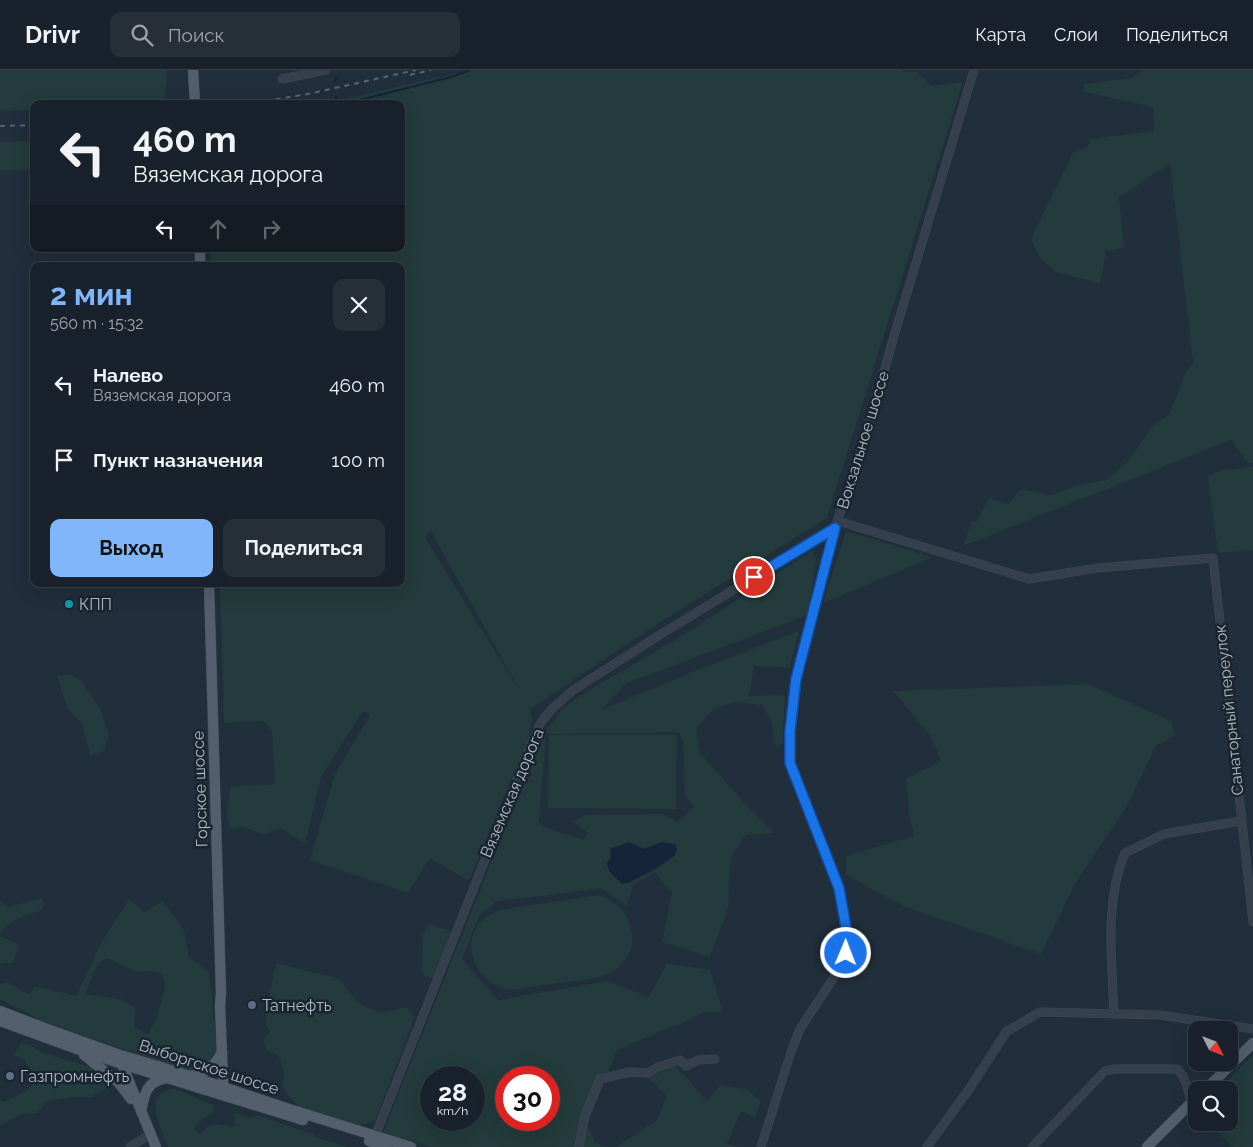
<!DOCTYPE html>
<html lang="ru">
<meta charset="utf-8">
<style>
:root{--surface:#19222c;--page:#262f38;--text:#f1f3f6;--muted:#9fa4a9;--line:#373f48;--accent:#82b6fb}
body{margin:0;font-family:Raleway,sans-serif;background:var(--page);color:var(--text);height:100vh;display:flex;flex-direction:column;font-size:19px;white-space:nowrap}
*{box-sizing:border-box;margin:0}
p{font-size:16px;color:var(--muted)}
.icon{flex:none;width:28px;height:28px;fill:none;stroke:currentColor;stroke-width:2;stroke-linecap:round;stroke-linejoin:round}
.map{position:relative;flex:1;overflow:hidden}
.drawer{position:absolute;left:30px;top:192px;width:375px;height:325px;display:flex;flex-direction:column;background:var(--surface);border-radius:10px;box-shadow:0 5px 20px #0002,0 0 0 1px var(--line)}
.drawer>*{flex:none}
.hud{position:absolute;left:30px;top:30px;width:375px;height:152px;border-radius:10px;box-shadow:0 5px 20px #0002,0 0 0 1px var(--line);background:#19222c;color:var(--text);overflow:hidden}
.needle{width:32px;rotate:132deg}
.buttons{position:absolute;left:1188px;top:951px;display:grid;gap:10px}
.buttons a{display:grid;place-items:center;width:50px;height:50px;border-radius:10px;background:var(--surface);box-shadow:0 5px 20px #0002,0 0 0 1px var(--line);font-size:25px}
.speed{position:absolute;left:420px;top:996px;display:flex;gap:10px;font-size:25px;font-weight:700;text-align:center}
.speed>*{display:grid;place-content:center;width:65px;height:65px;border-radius:50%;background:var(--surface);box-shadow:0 5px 20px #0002,0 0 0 1px var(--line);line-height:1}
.speed small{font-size:12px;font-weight:400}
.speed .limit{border:8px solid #d22;background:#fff;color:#111}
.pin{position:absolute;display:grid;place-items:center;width:42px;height:42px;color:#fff;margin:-21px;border:2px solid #fff;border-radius:50%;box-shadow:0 1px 5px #0007}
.me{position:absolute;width:55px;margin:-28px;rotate:1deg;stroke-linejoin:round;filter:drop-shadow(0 0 4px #0008)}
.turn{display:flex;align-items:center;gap:18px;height:105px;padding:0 20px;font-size:22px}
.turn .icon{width:65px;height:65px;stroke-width:2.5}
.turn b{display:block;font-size:35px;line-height:42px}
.lanes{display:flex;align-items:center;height:48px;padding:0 20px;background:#0003;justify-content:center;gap:25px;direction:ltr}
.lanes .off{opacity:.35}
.round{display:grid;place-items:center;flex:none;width:52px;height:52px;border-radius:10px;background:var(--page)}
.summary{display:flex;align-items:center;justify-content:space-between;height:85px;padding:0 20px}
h1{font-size:30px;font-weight:700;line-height:38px;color:var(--accent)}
.primary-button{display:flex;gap:10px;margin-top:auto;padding:10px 20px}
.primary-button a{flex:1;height:58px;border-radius:10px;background:var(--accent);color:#111;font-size:20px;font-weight:700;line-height:58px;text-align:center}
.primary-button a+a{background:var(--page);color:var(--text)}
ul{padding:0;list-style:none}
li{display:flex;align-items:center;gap:15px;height:75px;padding:0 20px}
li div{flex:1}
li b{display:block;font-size:19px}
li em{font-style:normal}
header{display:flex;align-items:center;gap:30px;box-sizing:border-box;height:70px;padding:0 25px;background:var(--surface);border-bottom:1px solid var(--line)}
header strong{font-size:24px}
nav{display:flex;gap:28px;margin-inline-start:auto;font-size:18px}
.search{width:350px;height:45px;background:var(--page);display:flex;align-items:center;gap:12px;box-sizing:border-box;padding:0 18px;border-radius:10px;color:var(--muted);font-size:19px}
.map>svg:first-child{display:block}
.green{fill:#233b3c;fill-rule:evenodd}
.water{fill:#142539}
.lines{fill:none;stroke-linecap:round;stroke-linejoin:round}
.stream{stroke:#142539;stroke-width:2}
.minor-casing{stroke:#3e4954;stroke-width:9}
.major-casing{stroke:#3e4954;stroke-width:11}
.minor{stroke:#35404c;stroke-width:8}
.major{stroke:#535f6c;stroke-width:10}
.rail{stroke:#576473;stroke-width:2;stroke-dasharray:5 5;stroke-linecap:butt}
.route-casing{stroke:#114b97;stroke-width:12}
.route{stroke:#1a73e8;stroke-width:9}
.culture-dot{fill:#0f9aa8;stroke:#1a2530;stroke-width:2}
.service-dot{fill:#5c6f8a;stroke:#1a2530;stroke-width:2}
.labels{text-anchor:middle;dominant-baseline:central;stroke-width:5;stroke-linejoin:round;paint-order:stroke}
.street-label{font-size:16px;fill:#b0bac7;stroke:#1a2530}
.poi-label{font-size:16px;fill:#b0bac7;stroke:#1a2530;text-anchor:start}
</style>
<header>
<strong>Drivr</strong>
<div class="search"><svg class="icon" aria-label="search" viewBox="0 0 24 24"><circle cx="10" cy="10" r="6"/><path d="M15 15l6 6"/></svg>Поиск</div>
<nav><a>Карта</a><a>Слои</a><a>Поделиться</a></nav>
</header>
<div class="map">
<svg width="1253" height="1077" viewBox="0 0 1253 1077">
<rect width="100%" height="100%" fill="#212e3b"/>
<g class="green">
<path d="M0,0H167L165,34H34V40L0,41Z"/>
<path d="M470,0H903V2H917L931,16L963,12L827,448L664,550L530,639L532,650L529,666L469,811L430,788L408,823L310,790L335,704L370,645L363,641L321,707L305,774L280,758L264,764L242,757L233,759L229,757L227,744L230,717L275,714L272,661L263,651L233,652L224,654L220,514H401V196H211V179H401V34H323ZM430,460L521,623L425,467Z"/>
<path d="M1144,0H1253V393H1248L1236,377L1233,369L970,473L962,477L972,452H976L989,428L1008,434L1021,419L1051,425L1078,415L1107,410L1129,390L1153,355L1169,345L1185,304L1193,292L1170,93L1119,128L1124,178L1106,181L1100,214L1054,201L1040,188L1031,169L1072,84L1088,77L1090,69L1154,61L1153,37L1085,22L1084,14L1132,8Z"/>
<path d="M34,71V89L30,100H0V72Z"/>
<path d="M1251,397H1253V480L1218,483L1208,406L1222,400Z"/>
<path d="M846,461L933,487L823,533Z"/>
<path d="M813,480L816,490L808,545L627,613L601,640L690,603L799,561L790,598L754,596L749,626L785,625L783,674L775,675L772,651L762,635L734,632L713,640L696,659L699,682L744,732L775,763L746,765L730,788L728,839L710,887L662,872L672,822L665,815L656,802L633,815L627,836L601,818L559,824L497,831L479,846L462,889L498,930L606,911L649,927L667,893L710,900L723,942H703L683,953L666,959L617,980L588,1054L595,1073L608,1077H431L383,1062L542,666L561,640L577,627L680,567ZM678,662L683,670L685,726L694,737L678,752L662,744L585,745L573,751L588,763L584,770L547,758L539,752L546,664ZM431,1008H474V1050H431ZM506,1008H549V1050H506Z"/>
<path d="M69,605L81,610L100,638L109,666L104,680L90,686L82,653L67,638L57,606Z"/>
<path d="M1088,614L1171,651L1175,665L1156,676L1126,738L1075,814L1041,884L903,836L846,805V786L914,766L909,745L906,708L941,691L931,667L893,621Z"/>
<path d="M549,665H677L676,739L548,738Z"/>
<path d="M600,825C622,834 629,844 632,867C633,873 631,880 628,885C618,906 597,908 576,911C565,912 554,914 542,915C534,916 512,921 505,919C478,912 462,881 477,856C483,849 490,844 498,840Z"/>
<path d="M42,828V840C27,845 9,849 0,864V831L9,837Z"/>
<path d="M129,830L145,842L163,831L184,860L189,887L209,902L217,981L214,992L196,1002L186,1001L42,951L0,929V914L7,912L30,925L34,916L76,926L86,906L100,874ZM107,888L134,901L156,902L163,906L165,918L157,946L148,965L134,957L136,939L121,929L85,924L98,893Z"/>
<path d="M428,854L449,860L451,866L433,908L425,906L422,902L423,864Z"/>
<path d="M0,867L11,870L19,876L12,893H2L0,896Z"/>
<path d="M276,893L341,909L346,918L360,934L382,943L407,937L415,947L375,1051L360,1055L301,1039L289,1026L282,1015L284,1005L282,994L278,985L266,980L264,970L270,961L266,955V939Z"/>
<path d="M21,972L30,975L40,982L93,998L110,1017L91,1027H76L47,1031L37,1043L23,1044L0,1055V1030L4,1032C16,1026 31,1022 35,1008L24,989L14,985Z"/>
<path d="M1253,985V1077H1233L1208,1053L1229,1052V1020H1218Z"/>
<path d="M674,996L684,1005L707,1031L720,1015L746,1019L761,1031L755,1048L741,1041L727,1074L739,1077H616L657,1050L667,1026L648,1007Z"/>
<path d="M175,1019L213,1035L214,1039L212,1043L203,1049L195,1057C196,1061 196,1063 201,1064C204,1061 207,1057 210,1056C219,1052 227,1058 235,1056L234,1042L251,1048L257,1045L310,1063L319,1068L348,1077H168C161,1059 140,1021 175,1019Z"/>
</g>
<path class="water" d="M629,772L644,779L661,772L675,774L677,779L674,786L657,798L628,813L622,814L609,801L607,793L611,787L610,779Z"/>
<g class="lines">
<g class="stream">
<path d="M334,13L336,7"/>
<path d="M336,27L338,33L352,32L451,7L470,0"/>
</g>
<g class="minor-casing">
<g id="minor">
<path d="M282,9L326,0"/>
<path d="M838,451L1029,509L1098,498L1213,488L1253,852"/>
<path d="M1114,944C1112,891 1104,833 1125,783L1164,764L1241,751"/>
<path d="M375,1066L531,674L540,654L545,647L552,639L572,621L658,566L835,458"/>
<path d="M130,1077L147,1066"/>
<path d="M579,1077L585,1045L600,1009L630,1002L648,1003L658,997L680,990L686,996L698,990L715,989"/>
<path d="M761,1077L791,982L800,959L840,898L846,883L847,863L839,818L790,693V661L796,609L835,458L867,361L894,266L974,0"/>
<path d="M927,1077L970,1018L1006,962L1040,942L1160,945L1253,959"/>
<path d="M1032,1077L1105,1001L1115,999H1177L1183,1006L1192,1032"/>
</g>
</g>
<g class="major-casing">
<g id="major">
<path d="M193,0L195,34"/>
<path d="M200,179V196"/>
<path d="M209,514L221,923L220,936L223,1009V1016L228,1027"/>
<path d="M0,941L47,959L117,984L190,1006L289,1039L411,1077"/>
<path d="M0,951L77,979L122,994L303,1050"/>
<path d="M84,985L118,1012L131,1029"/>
<path d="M121,992L156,1077"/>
<path d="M191,1006C206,1003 215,996 222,982"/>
<path d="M1205,1020L1253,973"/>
<path d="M141,1041C145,1023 146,1012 166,1008"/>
<path d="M369,1071L387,1077"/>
<path d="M1147,1077L1196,1028"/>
</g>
</g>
<use href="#minor" class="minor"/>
<use href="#major" class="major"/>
<g class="rail">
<path d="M410,5L431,0"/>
<path d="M246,34L308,24L416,0"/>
<path d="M0,56L34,55"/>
</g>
</g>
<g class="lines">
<g class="route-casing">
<path id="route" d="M754,507L835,458L796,609L790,661V693L839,818L847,863L846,883"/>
</g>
<use href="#route" class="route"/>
</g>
<circle class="culture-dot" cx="69" cy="534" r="5"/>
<g class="service-dot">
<circle cx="252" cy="935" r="5"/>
<circle cx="10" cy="1006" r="5"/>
</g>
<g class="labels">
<g class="street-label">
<text transform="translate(863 370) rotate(-73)">Вокзальное шоссе</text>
<text transform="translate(1229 640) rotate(-96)">Санаторный переулок</text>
<text transform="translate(200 719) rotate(-92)">Горское шоссе</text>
<text transform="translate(512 723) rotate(-67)">Вяземская дорога</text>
<text transform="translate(209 997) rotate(18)">Выборгское шоссе</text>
</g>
<g class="poi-label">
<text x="79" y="534">КПП</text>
<text x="262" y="935">Татнефть</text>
<text x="20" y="1006">Газпромнефть</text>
</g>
</g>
</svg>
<div class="buttons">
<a><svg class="needle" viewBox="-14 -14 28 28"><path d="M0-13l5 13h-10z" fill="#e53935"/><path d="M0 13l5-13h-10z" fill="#9fa4a9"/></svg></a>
<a><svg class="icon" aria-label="search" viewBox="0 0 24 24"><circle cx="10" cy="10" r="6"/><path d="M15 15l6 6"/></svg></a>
</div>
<div class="speed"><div>28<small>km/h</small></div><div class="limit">30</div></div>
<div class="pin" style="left:754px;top:507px;background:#d93025"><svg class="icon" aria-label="arrive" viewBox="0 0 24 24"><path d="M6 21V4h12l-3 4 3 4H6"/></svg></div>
<svg class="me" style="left:846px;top:883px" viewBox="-20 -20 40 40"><circle r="17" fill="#1a73e8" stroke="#fff" stroke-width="3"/><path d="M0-11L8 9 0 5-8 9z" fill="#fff"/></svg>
<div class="hud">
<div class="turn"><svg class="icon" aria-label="left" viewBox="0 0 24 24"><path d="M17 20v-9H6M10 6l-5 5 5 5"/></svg><div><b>460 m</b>Вяземская дорога</div></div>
<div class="lanes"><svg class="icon" aria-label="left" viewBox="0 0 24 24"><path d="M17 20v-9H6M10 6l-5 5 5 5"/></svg><svg class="icon off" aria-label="ahead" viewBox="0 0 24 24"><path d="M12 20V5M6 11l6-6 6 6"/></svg><svg class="icon off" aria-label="right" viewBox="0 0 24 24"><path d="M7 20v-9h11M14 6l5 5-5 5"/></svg></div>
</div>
<section class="drawer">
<div class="summary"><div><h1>2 мин</h1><p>560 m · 15:32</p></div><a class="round"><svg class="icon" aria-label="close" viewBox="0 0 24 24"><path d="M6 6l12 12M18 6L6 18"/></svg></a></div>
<ul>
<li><svg class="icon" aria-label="left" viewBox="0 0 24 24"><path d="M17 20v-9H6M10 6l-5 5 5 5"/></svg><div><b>Налево</b><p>Вяземская дорога</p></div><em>460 m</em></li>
<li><svg class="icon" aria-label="arrive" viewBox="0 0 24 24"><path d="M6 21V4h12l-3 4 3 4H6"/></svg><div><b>Пункт назначения</b></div><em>100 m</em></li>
</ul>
<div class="primary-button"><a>Выход</a><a>Поделиться</a></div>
</section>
</div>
